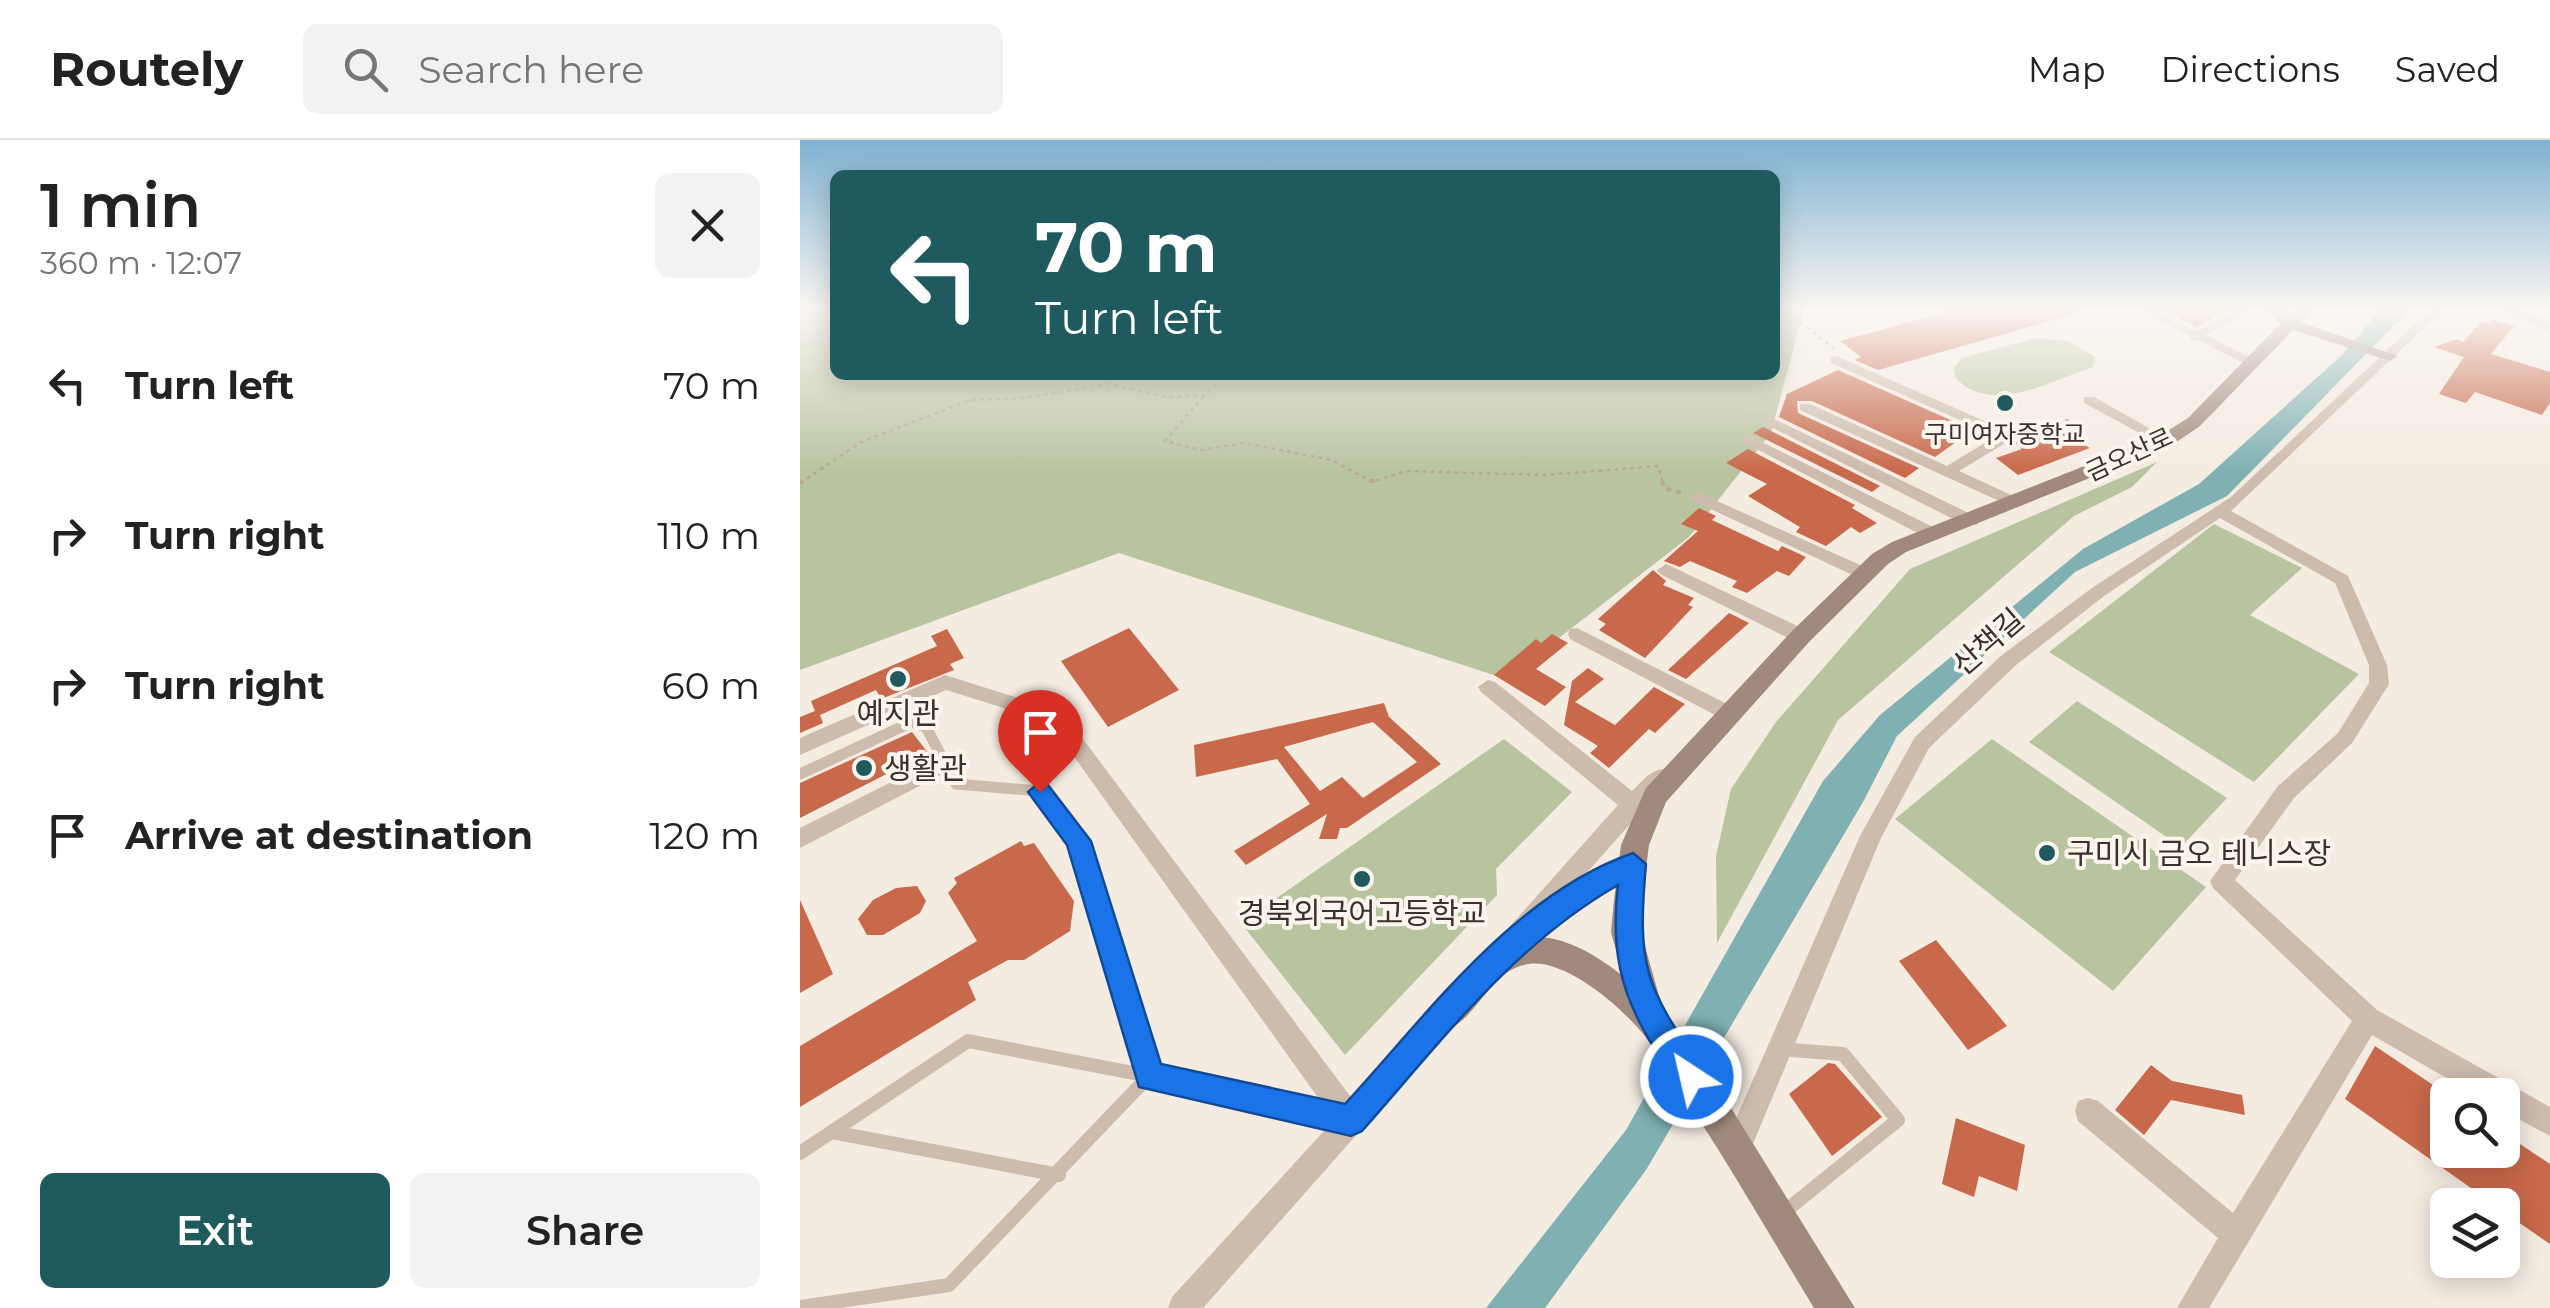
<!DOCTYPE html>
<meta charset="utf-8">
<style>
:root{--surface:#fff;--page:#f2f2f2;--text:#222;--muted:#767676;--line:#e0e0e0;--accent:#1f5a5e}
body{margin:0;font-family:Montserrat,"Noto Sans KR",sans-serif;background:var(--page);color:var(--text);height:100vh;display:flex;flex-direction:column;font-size:38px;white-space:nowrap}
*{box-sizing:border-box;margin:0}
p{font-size:32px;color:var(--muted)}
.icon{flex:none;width:55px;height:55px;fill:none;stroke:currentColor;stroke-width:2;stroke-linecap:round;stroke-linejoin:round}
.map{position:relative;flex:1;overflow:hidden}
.details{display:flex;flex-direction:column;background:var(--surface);width:800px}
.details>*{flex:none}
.banner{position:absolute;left:30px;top:30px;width:950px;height:210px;border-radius:15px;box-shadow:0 5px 25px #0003;background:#1f5a5e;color:#fff;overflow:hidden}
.controls{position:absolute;left:1630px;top:938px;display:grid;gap:20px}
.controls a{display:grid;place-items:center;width:90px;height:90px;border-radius:15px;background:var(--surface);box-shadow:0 5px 25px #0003;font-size:50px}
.pin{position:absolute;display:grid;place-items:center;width:85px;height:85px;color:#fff;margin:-102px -42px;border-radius:50% 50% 50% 0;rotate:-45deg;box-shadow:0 0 10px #0007}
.pin .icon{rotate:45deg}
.me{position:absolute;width:110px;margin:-55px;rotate:325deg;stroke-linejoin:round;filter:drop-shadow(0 0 8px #0008)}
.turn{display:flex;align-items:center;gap:35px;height:210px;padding:0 40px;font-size:45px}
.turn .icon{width:130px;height:130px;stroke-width:2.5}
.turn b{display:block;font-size:70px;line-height:85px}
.round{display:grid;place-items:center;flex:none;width:105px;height:105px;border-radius:15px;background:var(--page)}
.summary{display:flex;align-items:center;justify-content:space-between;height:170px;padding:0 40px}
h1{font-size:60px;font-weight:600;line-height:75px}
.cta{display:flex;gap:20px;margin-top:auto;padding:20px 40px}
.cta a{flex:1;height:115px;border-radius:15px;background:var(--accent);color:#fff;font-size:40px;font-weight:600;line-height:115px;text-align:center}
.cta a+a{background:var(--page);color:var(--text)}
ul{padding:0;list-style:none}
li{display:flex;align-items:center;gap:30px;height:150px;padding:0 40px}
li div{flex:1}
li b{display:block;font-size:38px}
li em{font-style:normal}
header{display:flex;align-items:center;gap:60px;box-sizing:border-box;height:140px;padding:0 50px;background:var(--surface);border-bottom:2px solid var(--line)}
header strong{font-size:48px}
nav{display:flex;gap:55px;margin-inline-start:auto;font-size:35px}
.search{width:700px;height:90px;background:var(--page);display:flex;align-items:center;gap:25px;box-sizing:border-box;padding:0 35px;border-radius:15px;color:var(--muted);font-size:38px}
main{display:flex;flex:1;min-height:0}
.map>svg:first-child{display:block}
.green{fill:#b8c4a0}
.water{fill:#7fb0b2}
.building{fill:#c8694b;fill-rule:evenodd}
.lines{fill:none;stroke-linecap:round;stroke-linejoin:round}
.path-far1{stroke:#b9a596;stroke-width:2.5;stroke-dasharray:4 4;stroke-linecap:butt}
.path{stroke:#b9a596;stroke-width:4;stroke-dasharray:5 5;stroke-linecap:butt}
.lane-far2{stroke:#cdbbac;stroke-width:8}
.lane-far1{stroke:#cdbbac;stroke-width:11}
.lane{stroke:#cdbbac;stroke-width:14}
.street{fill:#cdbbac;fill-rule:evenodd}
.secondary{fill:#a18a7d;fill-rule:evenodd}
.route{fill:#1a73e8;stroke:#114b97;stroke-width:2.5}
.poi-dot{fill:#1f5a5e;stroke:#fbf5ee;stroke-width:4}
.labels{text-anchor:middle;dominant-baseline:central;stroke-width:8;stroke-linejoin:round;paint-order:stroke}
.far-poi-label{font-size:25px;fill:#3b302b;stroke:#fbf5ee}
.far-street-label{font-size:25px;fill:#3b302b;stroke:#fbf5ee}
.street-label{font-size:30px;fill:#3b302b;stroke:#fbf5ee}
.poi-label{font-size:30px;fill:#3b302b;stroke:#fbf5ee}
</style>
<header>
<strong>Routely</strong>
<div class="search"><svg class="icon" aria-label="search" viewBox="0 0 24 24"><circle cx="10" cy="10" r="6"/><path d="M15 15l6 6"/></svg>Search here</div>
<nav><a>Map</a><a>Directions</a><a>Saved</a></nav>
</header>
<main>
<section class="details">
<div class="summary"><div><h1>1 min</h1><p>360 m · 12:07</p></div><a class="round"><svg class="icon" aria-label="close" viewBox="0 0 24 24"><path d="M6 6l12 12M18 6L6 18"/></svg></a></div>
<ul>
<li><svg class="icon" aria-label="left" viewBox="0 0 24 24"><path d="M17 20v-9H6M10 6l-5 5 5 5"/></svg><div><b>Turn left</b></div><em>70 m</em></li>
<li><svg class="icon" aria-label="right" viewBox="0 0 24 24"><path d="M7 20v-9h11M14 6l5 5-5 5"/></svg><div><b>Turn right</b></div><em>110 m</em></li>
<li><svg class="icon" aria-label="right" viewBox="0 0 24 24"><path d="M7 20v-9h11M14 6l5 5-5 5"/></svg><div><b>Turn right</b></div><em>60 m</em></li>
<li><svg class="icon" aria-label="arrive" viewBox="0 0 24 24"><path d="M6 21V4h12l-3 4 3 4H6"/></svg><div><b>Arrive at destination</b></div><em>120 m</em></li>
</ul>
<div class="cta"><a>Exit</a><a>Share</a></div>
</section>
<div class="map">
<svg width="1750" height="1168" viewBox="0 0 1750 1168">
<rect width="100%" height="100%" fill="#f4ebe1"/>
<g class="green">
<path d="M0,168H35V235H975V168H1004L971,293L889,397L706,539L319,413L0,530Z"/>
<path d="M1236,198L1268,201L1295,217L1293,227C1253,240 1189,277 1155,237L1154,228L1162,218Z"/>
<path d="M1357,322L1332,347L1274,376L1038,580L917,803L916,716L931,649L976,582L1110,429Z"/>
<path d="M1414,384L1502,428L1450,475L1559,534L1454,642L1249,512Z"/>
<path d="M1277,561L1427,658L1381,707L1229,602Z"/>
<path d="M704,599L772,652L696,729L697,755L545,915L441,783Z"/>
<path d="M1192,599L1406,747L1313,851L1095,679Z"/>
</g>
<path class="water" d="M1582,168H1611L1427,356L1275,432L1097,596L1063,662L846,1030L745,1168H686L826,990L1023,641L1080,575L1283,409L1399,344L1542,215Z"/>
<g class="building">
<path d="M1161,168H1277L1278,173L1078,230L1055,220L1061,217L1040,201Z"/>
<path d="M1359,168H1433L1397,187Z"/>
<path d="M1693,180L1714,186L1691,214L1750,232V263L1742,275L1675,252L1666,263L1639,254L1664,217L1634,207L1657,199L1663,202L1681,182L1689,184Z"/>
<path d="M1038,230L1173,290L1135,317L1012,261H997L998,273L1119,328L1105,338L979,277L987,254Z"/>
<path d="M1267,279L1283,287L1267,296L1290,308L1218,335L1196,318L1222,309L1214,302L1234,298Z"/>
<path d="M963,287L1080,346L1072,352L953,293Z"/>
<path d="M948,309L1055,365L1052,368L1077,383L1060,393L1051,387L1026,406L996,392L1000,387L948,356L967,344L926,323Z"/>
<path d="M899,368L916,376L912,380L978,411L982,406L1006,417L989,436L977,431L947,453L932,447L937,441L890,421L880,427L864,421L898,391L881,384Z"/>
<path d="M853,430L866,441L863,445L894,458L888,465L893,467L845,518L799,490L806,484L798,479Z"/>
<path d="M929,473L949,483L886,539L868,530Z"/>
<path d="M329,488L379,550L308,587L261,521Z"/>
<path d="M147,489L164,518L150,524L154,530L81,559L76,550L20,575L23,583L0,593V577L15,571L11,561L137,506L131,496Z"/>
<path d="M752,494L768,503L736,529L766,547L745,566L694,535L736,499L741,503Z"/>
<path d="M788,528L804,539L775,562L815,585L854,547L885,564L855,593L849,589L809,628L790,613L798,606L764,585L772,541Z"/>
<path d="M584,563L589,577L641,624L547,688H540L537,699H519L527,674L446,725L434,711L510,664L477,619L396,637L394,605ZM573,582L617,622L563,658L542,637L520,651L484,607Z"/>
<path d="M112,592L128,613L0,678V643Z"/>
<path d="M221,701L224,706L234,703L274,761L270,791L224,820H208L168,842L176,860L0,967V906L177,801L148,753L157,743L154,738Z"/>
<path d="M117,746L126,761L120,773L83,795H67L58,779L73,760L96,748Z"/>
<path d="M0,760L33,834L0,853Z"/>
<path d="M1136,800L1207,886L1168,910L1099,821Z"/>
<path d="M1575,906L1648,955V1010H1702V992L1750,1024V1104L1702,1071V1065H1695L1545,959Z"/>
<path d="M1028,923L1035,924L1082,977L1032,1016L989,954Z"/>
<path d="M1351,925L1372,941L1442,955L1445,975L1371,960L1344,995L1315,970Z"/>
<path d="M1156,978L1225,1005L1217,1051L1179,1036L1174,1057L1142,1044Z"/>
</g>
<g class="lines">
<g class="path-far1">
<path d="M995,168L997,180L1035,209"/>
<path d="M404,256L365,301L401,310L444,303L532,320L572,342L606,331L745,335L858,326L863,343"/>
<path d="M0,343L61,302L171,260L223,258L310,244L365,257L404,256L424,235"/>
</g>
<g class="path">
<path d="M570,341H575"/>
<path d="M862,341L864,348L882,353"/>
<path d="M0,343L3,341"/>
</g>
<path class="lane-far2" d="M1394,197L1449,168"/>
<path class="lane-far1" d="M0,634L112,582L126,587L156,644L240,651L278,701L317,831"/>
<g class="lane">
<path d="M317,829L349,936L543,979"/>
<path d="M979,909L1043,914L1098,980L983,1073"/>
<path d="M32,992L259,1035"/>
<path d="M0,1013L168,901L349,936"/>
<path d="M0,1167L149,1145L349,936"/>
</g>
<g class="street">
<path d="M1334,168H1350L1458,221L1446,224Z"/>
<path d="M1632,168H1645L1431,371L1548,436L1587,525L1589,544L1552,603L1494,658L1435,740L1577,870L1750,967V996L1702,970V955H1676L1572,895L1409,1168H1377L1418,1098L1278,981L1275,971L1278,961L1288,958L1298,961L1433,1073L1552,881L1413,748L1410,741L1478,646L1538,593L1569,543V525L1535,443L1420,378L1304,456L1216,525L1129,608L1081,698L947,1018L937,1022L927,1018L923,1008L1060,696L1115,597L1202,515L1292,448L1431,357Z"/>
<path d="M1695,168H1713L1750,182V190Z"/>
<path d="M1036,216L1212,293V299L1159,331L1222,360V366H1210L1000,270V264H1010L1147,326L1196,296L1031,223V217Z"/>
<path d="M1284,257H1294L1372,301L1370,304H1360L1284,263Z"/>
<path d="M970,277L1177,377L1179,381L1177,385H1165L965,284L963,281Z"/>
<path d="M948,295L1139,390L1141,394L1133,399L1127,398L943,302L941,299Z"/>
<path d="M897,352L1069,429L1072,433L1069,437H1057L891,360L889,357Z"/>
<path d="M866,424L1008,491L1010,496L1008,501H994L860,434L857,430Z"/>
<path d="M777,488L935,568L938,573L935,578H921L770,499L768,494L770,489Z"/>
<path d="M145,535L243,566L274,587L553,960L643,861L652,857L661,861L665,869L661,877L403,1168H368L372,1157L534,980L260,597L229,576L146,550L0,615V598Z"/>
<path d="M688,540L695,542L832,651C843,641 854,625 870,630L873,636L773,748L833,713L841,716L844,723L841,730L753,784L741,786L704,829L695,832L686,829L683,821L686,813L818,665L681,552L678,547Z"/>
<path d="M145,615L152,617L155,623L152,629L0,708V688Z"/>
</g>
<path class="secondary" d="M1464,168H1481L1489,175L1496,168H1513L1500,182L1598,216L1590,221L1493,190L1400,286L1372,305L1106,412L1088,424L1009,502L866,662L849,705L842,760L841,792L863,870L923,955L1055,1168H1014C970,1096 928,1022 881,952C867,931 855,907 838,888C816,863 764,819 729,824C691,828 679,877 647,890L636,886L631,875C638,859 653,846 665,833C718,777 768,793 823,836L811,792L814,760L821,705L846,648L993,490L1072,414L1092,402L1358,297L1388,278L1480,184Z"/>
</g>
<linearGradient id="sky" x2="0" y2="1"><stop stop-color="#7eb2d2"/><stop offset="0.51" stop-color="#faf6f2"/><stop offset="1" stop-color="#faf6f2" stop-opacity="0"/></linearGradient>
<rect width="1750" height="332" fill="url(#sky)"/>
<path class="route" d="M240,642L248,645L291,701L361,924L545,964C628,874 713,755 833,713L846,724C837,823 844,846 901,926L906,937L901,948L891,952L880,948C831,875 808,835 818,745C713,805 641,902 562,991L551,996L339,947L267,705L228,652Z"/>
<g class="poi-dot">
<circle cx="1205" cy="263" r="10"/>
<circle cx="98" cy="539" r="10"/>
<circle cx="64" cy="628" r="10"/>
<circle cx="1247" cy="713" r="10"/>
<circle cx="562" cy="739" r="10"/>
</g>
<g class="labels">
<g class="far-poi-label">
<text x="1205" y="294">구미여자중학교</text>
</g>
<g class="far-street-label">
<text transform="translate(1329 314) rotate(-25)">금오산로</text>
</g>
<g class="street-label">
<text transform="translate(1188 502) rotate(-41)">산책길</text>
</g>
<g class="poi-label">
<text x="98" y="573">예지관</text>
<text x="84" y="628" text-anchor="start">생활관</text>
<text x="1267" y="713" text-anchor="start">구미시 금오 테니스장</text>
<text x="562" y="773">경북외국어고등학교</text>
</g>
</g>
</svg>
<div class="controls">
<a><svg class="icon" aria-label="search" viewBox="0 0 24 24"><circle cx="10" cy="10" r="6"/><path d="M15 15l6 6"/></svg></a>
<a><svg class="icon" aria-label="layers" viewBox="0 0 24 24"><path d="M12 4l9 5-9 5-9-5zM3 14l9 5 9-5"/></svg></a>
</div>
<div class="pin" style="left:240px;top:652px;background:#d93025"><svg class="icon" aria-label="arrive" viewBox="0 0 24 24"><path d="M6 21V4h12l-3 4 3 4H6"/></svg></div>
<svg class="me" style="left:891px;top:937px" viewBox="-20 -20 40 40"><circle r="17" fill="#1a73e8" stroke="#fff" stroke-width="3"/><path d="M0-11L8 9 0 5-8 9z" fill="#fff"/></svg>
<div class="banner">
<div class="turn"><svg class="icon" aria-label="left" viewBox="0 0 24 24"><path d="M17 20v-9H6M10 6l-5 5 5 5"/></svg><div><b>70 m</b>Turn left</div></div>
</div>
</div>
</main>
